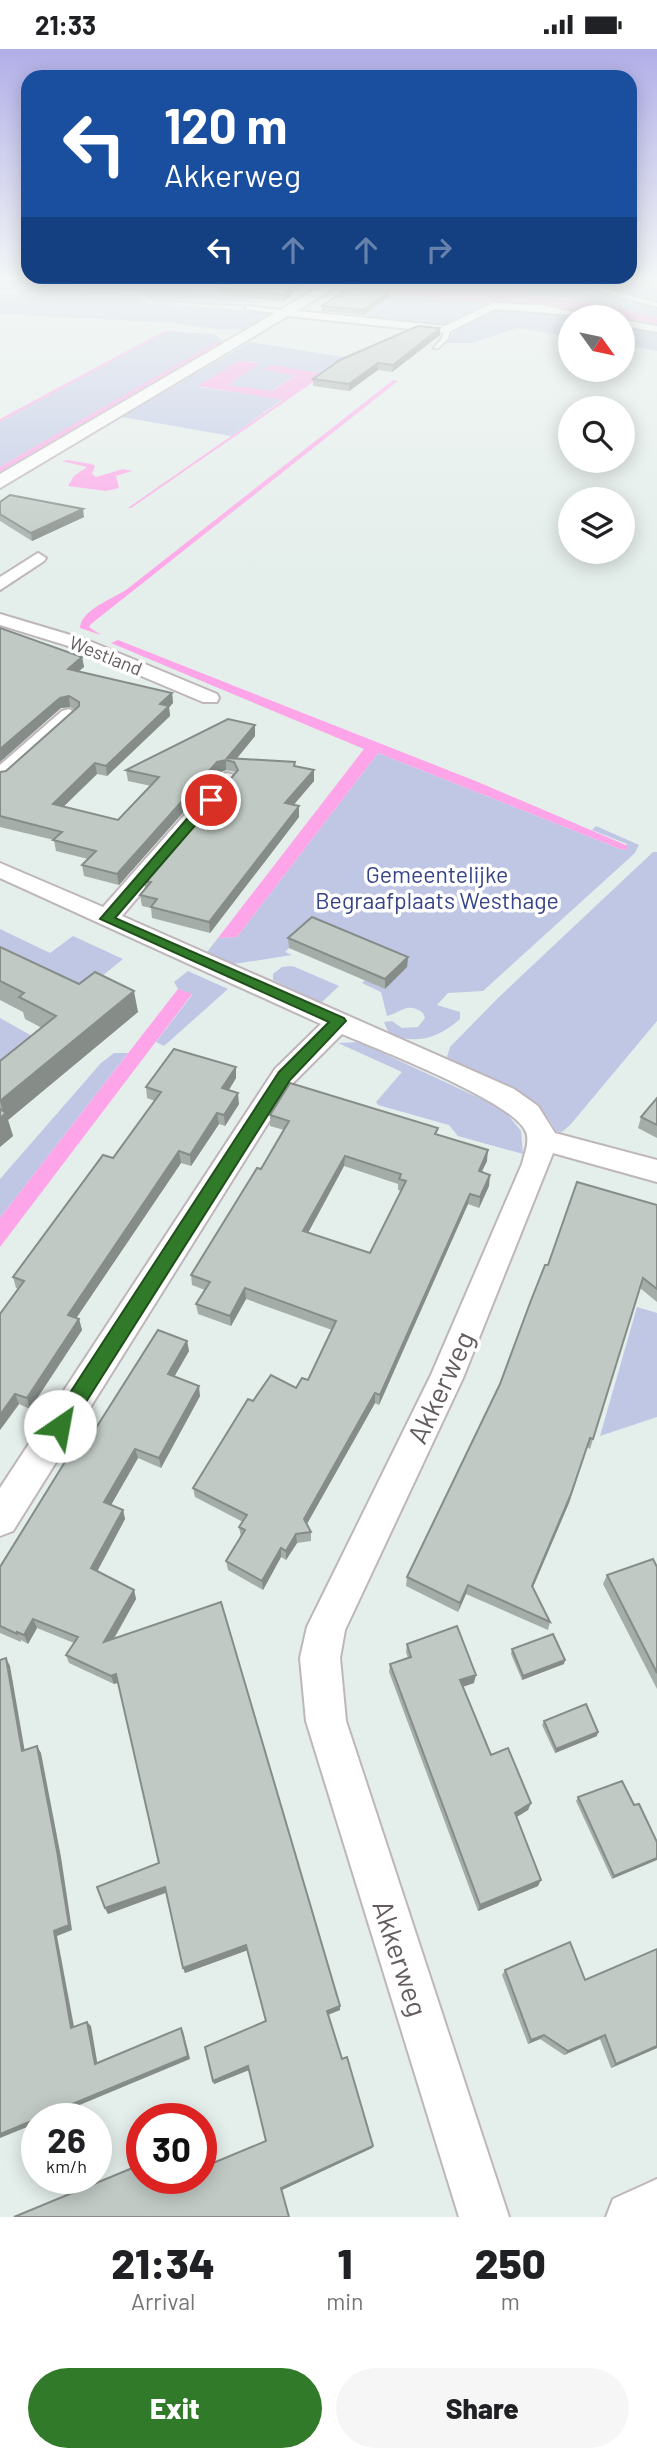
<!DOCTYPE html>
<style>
:root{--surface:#fff;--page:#f6f6f6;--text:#202124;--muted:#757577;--accent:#317a2a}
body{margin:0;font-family:Barlow,sans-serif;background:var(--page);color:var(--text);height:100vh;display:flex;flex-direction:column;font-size:26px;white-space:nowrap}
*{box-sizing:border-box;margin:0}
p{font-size:23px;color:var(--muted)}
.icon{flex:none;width:38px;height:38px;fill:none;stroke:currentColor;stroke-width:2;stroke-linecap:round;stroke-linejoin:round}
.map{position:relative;height:2168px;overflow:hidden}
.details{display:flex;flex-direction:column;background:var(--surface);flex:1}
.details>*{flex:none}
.top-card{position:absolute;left:21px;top:21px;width:616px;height:214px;border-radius:21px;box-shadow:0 4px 18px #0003;background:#1a4fa0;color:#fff;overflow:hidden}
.needle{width:46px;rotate:123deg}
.fabs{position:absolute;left:558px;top:256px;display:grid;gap:14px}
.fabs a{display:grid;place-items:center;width:77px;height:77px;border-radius:50%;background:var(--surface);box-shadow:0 4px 18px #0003;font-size:35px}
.speed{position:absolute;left:21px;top:2054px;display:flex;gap:14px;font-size:35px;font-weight:700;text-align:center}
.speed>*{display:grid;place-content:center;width:91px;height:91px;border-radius:50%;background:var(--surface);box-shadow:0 4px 18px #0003;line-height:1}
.speed small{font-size:18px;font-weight:400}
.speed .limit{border:10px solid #d22;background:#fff;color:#111}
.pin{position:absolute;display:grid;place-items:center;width:60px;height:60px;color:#fff;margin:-30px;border:4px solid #fff;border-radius:50%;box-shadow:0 2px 7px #0007}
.me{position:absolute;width:77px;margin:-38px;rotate:33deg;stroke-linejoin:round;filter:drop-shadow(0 0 5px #0008)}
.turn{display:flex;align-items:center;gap:24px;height:147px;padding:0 28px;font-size:32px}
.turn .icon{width:91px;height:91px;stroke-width:2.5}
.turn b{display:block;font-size:49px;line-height:60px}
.lanes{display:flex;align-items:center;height:66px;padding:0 28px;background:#0003;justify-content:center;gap:35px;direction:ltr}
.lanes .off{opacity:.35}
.eta{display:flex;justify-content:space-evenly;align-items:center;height:119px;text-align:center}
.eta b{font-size:42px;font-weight:800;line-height:49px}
.button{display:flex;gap:14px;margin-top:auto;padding:14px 28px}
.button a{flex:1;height:80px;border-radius:42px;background:var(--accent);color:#fff;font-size:28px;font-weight:800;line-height:80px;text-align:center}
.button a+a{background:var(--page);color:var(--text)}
.status{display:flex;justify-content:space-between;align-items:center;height:49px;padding:0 35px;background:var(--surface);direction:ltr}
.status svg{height:19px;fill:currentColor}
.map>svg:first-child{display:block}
.green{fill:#c0c7e5}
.water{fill:#fea4e8}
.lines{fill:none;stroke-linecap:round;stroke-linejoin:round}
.stream{stroke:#fea4e8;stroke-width:3.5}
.lane-casing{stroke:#beb6ba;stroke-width:4}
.street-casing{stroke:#beb6ba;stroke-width:4}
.secondary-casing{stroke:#c0b7bc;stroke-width:4}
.lane{fill:#fff;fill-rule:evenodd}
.street{fill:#fff;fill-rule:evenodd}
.secondary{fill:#fff;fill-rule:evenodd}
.wall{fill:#a5ada9;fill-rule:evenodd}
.shaded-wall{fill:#868d89}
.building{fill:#c0c9c4;stroke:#868d89;stroke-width:2;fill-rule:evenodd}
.route{fill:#317a2a;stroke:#204f1b;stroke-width:2}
.labels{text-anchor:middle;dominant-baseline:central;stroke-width:7;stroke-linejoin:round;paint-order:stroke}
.far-street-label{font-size:19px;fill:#645c61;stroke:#fff}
.park-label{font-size:23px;fill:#374388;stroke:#fff}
.near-street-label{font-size:28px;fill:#645c61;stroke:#fff}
</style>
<div class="status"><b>21:33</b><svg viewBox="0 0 49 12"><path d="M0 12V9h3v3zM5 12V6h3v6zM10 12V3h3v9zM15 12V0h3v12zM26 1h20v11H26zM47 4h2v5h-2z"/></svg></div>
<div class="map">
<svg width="657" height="2168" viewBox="0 0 657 2168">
<rect width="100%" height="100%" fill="#e4eeea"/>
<g class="green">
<path d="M422,230L491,232L514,230L528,233L502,243L387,239Z"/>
<path d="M539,230H558L657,257V268L608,257L526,245L540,234Z"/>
<path d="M565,230H605L657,241V255Z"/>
<path d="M0,234L207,241L322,240L271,242L248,251L258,254L153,249L257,256L250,258L155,253L138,244L122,241L0,238Z"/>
<path d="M0,239L119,243L133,245L149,254L282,264L255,280L221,281L172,274L0,265V244L130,247L0,242Z"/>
<path d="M393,245L493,254L452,275L437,277L358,270Z"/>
<path d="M495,259L579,265L590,268H570V288L517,279L472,294H445L462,275Z"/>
<path d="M623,275L657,281V302L623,296Z"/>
<path d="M168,282L213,285L223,291L0,418V373Z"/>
<path d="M250,293L350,309L325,325L269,316L296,326L271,342L228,336L257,313L239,312L198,338L283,350L231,387L122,368Z"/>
<path d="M378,704L620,800L626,801L627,795L592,781L596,777L639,796L635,804L483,942L448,944L437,956L460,963V970C439,989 416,996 389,985L384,973L392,972L402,979L418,978L425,969L423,964C407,952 401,964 387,967L381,943L362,934L365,931L385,940L407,917L312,878L285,903L292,906L234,915L207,903L218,889L237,888Z"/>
<path d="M653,803H657V972L571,1075L562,1083L556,1082C536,1041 485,1028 446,1011L450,998L498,949Z"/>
<path d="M0,880L50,904L73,887L123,910L75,949L0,906Z"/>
<path d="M291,917L295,918L339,937L321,954L273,931V925L282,918Z"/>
<path d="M188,922L228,940L164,997L156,993L192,946L178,940L174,933Z"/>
<path d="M0,969L41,992L0,1024Z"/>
<path d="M359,993L503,1060L521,1082L523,1105L458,1087L449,1076L378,1056L376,1053L402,1023L338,994Z"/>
<path d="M114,1004H128L0,1169V1130L101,1014Z"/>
<path d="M637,1258L657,1264V1368L600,1387Z"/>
</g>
<g class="water">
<path d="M0,230H256L342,238L502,243L527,233L514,230L541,233L527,245L608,257L657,268V278L623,272V268H605L544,256L498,255L340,240L207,241L0,234Z"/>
<path d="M164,282H169L0,373V370Z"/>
<path d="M216,293H224L0,424V418Z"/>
<path d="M239,312L259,314L228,336L272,342L295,327L263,320L272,316L325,325L131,459H128L283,351L197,337Z"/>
<path d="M393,331L398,332L91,575L89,578L101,586L80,579C81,561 112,550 126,541Z"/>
<path d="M67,411L92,415L95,417L92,425L96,428L123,420L132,422L116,427L119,439L106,442L68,437L74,427L87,418L62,412Z"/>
<path d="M118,591L478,733L628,797L626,801L620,800L378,704L237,888L218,889L364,700L111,594Z"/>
<path d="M178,940L192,945L0,1198V1169Z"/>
</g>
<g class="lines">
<path class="stream" d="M605,230L657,241"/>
<g class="lane-casing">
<g id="lane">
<path d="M559,230H567L657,254V258Z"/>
<path d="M247,257L288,262L291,264L288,266L245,260Z"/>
<path d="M445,280L450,281L448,290L438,299H434L442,289Z"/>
</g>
</g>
<g class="street-casing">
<g id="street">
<path d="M493,254L541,256L598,268L495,260L447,284L288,267L283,264L288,261L445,277Z"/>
<path d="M623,271L657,277V283L623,277Z"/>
<path d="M38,504L46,509L44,512L0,541V528Z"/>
<path d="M0,565L87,591L217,645L219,649L217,653H203L75,599L0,576Z"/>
<path d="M69,660L79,666L76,670L7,731L0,733V716L62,662Z"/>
<path d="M227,724L234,726L237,730L234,734L122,867L514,1040L538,1057L555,1084L657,1111V1133L553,1104L463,1329L345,1581L340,1609L346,1672L509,2168H459L306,1672L300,1609L307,1578L431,1326L522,1115C524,1106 530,1093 526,1083C515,1053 377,1000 342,985L293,1034L13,1482L0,1487V1439L275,1020L321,975L0,829V814L103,858L220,726Z"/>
<path d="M657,2130V2168H606L613,2150Z"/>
</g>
</g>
<g class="secondary-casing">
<path id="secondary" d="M333,230H350L0,439V425Z"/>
</g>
<use href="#lane" class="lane"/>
<use href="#street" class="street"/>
<use href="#secondary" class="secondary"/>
</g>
<g class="wall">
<path d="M231,230H306L284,253L222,246L221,239Z"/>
<path d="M389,248L363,266L322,262V257Z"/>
<path d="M440,279V286L392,323L378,321L349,342L313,337V330Z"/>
<path d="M0,453L84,468L32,492L0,472Z"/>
<path d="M82,608L84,618L79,622L172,644L173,654L169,658L170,667L107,727L97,725L63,758L118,771L151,737L128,732L126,721L255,687L236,710L295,717L314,732L293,756L299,757V768L210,884L152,869L151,859L142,857L140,846L145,840L144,832L235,724V723L226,721L218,724L119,836L84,827L82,816L88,810L56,802L54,791L0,778V723L6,722L75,661L70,658L61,659Z"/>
<path d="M288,889L408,908L407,918L385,940L289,899Z"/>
<path d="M0,898L138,963L8,1071L13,1087L0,1098V1012L42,979L25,970L23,963L0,951Z"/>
<path d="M236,1018V1029L229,1041L239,1055L225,1077L219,1075L191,1117L181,1114L76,1269L79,1270L82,1281L30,1360L19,1355L0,1381V1265L18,1240L16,1239L13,1228L113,1109L155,1052L147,1049L146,1038Z"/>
<path d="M657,1049V1089L638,1079L641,1068Z"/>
<path d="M270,1066L438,1086L487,1112L481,1123L489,1137L479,1159L468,1155L379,1356L375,1354L307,1475L311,1483V1492L297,1494L286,1511L281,1508L263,1541L228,1521L226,1512L241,1488L239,1478L243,1473L195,1448L193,1439L253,1352L296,1339L308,1331L332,1281L246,1250L231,1277L198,1265L196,1255L205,1241L192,1236L191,1226L261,1120L284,1081L270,1077ZM344,1117L398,1135V1141L402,1142L370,1204L308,1184Z"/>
<path d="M657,1156V1253L640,1239L590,1400L587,1398L569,1454L533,1538L550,1573L548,1581L466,1545L458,1563L406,1537L407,1528L500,1335L548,1216Z"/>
<path d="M187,1292L189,1302L174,1328L200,1347L161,1419L138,1409L111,1456L123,1461L125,1470L97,1523L134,1541L136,1550L114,1590L340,1961L328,1966L342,2010L373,2097L372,2099L282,2141L142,2130H201L266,2092L249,2021L214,2035L213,2032L266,1972L248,1901L185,1924L166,1844L108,1865L105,1859L159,1814L118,1634L114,1635L69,1614L66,1606L74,1594L37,1579L28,1595L21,1591V1593L0,1584V1518L89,1390Z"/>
<path d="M657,1518V1640L603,1535L607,1526Z"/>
<path d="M407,1595L474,1634L463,1638L491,1706L531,1754L528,1761L516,1768L538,1837L478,1862L389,1623L390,1615L408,1609L406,1603Z"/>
<path d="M512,1600L564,1615L522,1631L511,1605Z"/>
<path d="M544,1672L597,1687L555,1704L542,1676Z"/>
<path d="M578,1748L634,1756L657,1793L612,1830L576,1752Z"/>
<path d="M657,1900V1999L611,2019L600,1990L564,2006L540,1990L528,1995L502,1926L505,1921L585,1931Z"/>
</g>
<g class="shaded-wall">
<path d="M299,230H306L284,253V246Z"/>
<path d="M389,243V248L363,266V261Z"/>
<path d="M440,279V286L392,323L393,316Z"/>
<path d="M378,314V321L349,342V335Z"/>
<path d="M83,460L84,468L32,492L31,484Z"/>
<path d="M82,608L84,618L69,630L68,620Z"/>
<path d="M172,644L173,654L169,658L170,667L107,727L106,717L160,655Z"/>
<path d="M69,647L70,658L61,659L0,713V700L60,649Z"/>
<path d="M255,676V687L234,713L227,709Z"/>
<path d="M226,711V721L218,724L119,836L117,825L217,713Z"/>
<path d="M95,714L97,725L55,766L53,755Z"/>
<path d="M314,721V732L286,765L285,754Z"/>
<path d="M299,757V768L210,884L209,873Z"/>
<path d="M408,908L407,918L385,940V930Z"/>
<path d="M134,942L138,963L8,1071L13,1087L0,1098V1069L4,1066L0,1052Z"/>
<path d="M236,1018V1029L223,1050L222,1039Z"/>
<path d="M238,1044L239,1055L225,1077L224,1066Z"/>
<path d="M217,1064L219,1075L191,1117L190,1106Z"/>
<path d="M488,1101L487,1112L477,1133L479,1122Z"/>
<path d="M179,1102L181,1114L71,1277L68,1266Z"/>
<path d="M345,1107L344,1117L303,1193V1182Z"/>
<path d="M490,1126L489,1137L479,1159L480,1148Z"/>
<path d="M470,1145L468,1155L379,1356L380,1346Z"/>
<path d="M245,1239L246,1250L231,1277L230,1267Z"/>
<path d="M79,1270L82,1281L30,1360L27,1349Z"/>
<path d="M187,1292L189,1302L170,1335L168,1325Z"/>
<path d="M199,1337L200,1347L161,1419L159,1409Z"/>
<path d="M375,1344V1354L304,1480V1470Z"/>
<path d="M15,1345L19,1355L0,1381V1366Z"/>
<path d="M590,1389L569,1454L530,1545L532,1537Z"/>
<path d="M135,1400L138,1409L107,1463L104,1453Z"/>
<path d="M123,1461L125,1470L94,1528L91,1519Z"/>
<path d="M296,1485L297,1494L286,1511V1502Z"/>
<path d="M281,1499V1508L263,1541L262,1532Z"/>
<path d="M468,1536L466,1545L458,1563L460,1554Z"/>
<path d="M134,1541L136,1550L107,1601L104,1593Z"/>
<path d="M33,1570L37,1579L28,1595L24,1586Z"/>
<path d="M6,1609L10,1617L26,1709L22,1702Z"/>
<path d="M565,1611L564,1615L522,1631L523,1627Z"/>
<path d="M116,1625L119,1633L114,1635L111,1627Z"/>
<path d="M476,1626L474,1634L458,1639L460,1631Z"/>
<path d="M598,1683L597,1687L555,1704L556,1700Z"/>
<path d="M37,1697L41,1704L61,1808L72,1881L57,1887L75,1983L71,1979L54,1882Z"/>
<path d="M531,1754L528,1761L512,1771L515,1764Z"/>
<path d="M657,1809V1811L612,1830L614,1827Z"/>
<path d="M541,1831L538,1837L478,1862L480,1856Z"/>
<path d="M165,1838L167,1843L108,1865L105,1859Z"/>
<path d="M246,1896L248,1901L185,1924L183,1919Z"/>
<path d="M340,1957V1961L327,1966V1962Z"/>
<path d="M87,1973L91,1977L98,2018L95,2015Z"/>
<path d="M181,1979L183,1982L190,2010L46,2070H37V2074L0,2089V2085Z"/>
<path d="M544,1986L540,1990L528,1995L531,1991Z"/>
<path d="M605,1986L600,1990L564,2006L568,2002Z"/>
<path d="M657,1997V1999L611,2019L616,2015Z"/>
<path d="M248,2017L249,2021L214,2035L213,2032Z"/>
<path d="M373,2097L372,2099L282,2141L281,2139Z"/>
</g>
<g class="building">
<path d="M231,230H299L284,246L221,239Z"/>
<path d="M348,239L389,243L363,261L322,257Z"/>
<path d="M418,277L440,279L393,316L378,314L349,335L313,330L340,311Z"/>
<path d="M10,446L83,460L31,484L0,465V453Z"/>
<path d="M0,579L82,608L68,620L172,644L160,655L169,657L106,717L95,714L53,755L118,771L159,728L126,721L228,670L255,676L227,709L295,713L294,717L314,721L285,754L299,757L209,873L151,858L157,850L140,846L151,833L144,832L238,721L234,713L226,711L217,713L117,825L82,816L96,802L53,791L62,783L0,767V723L6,722L79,657V653L69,647L60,649L0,700Z"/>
<path d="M312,868L408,908L385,930L288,889Z"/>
<path d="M0,898L79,935L95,923L134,942L0,1052V1012L56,967L19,948L24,944L0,932Z"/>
<path d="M174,1000L236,1018L222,1039L238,1044L224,1066L217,1064L190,1106L179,1102L68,1266L79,1270L27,1349L15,1345L0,1366V1265L24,1232L13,1228L103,1106L113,1109L161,1043L146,1038Z"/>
<path d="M290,1034L438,1079L435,1085L488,1101L479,1122L490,1126L480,1148L470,1145L380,1346L375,1344L304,1470L311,1483L296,1485L286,1502L281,1499L262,1532L226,1512L245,1481L239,1478L247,1466L193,1439L248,1350L253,1352L271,1326L296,1339L302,1329L308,1331L336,1272L245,1239L230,1267L196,1255L210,1233L191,1226L257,1119L261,1120L289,1072L270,1066ZM345,1107L401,1125L399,1130L406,1132L370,1204L303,1182Z"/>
<path d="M657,1049V1076L641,1068Z"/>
<path d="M0,1060L6,1064L0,1069Z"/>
<path d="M577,1133L657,1156V1240L643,1229L593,1390L590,1389L571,1445L532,1537L550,1573L468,1536L460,1554L407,1528L500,1335L530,1254L545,1216H548Z"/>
<path d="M158,1281L187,1292L168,1325L199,1337L159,1409L135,1400L104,1453L123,1461L91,1519L134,1541L104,1593L221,1553L340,1957L327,1962L342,2010L347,2008L373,2097L281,2139L289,2168H14L142,2115V2130H201V2119L266,2092L248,2017L213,2032L205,1998L266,1972L246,1896L183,1919L165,1838L105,1859L97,1838L159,1814L116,1625L111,1627L66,1606L78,1588L33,1570L24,1586L17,1583V1585L0,1577V1518L81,1387L89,1390Z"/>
<path d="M653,1510L657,1518V1624L607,1526Z"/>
<path d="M457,1577L476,1626L460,1631L491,1706L508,1699L531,1754L515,1764L541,1831L480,1856L390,1615L411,1608L407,1595Z"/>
<path d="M553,1585L565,1611L523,1627L512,1600Z"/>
<path d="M6,1609L22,1702L37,1697L57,1802L69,1876L54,1882L71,1979L87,1973L95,2015L181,1979L188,2007L0,2085V1611Z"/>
<path d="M586,1655L598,1683L556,1700L544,1672Z"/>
<path d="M622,1732L634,1756L639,1755L657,1793V1809L614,1827L578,1748Z"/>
<path d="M570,1893L585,1931L657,1900V1997L616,2015L605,1986L568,2002L544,1986L531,1991L505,1921Z"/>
</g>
<linearGradient id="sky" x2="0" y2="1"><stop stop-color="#b1aee8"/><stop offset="0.43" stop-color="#f3f7f6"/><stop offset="1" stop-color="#f3f7f6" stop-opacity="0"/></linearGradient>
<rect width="657" height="533" fill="url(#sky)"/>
<path class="route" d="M206,748L217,751L115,869L344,969L346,972L290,1031L67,1383L60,1385L53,1383L50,1377L53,1370L279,1023L329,973L100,870Z"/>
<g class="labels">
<g class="far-street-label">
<text transform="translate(106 606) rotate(22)">Westland</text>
</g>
<g class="park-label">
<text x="437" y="825">Gemeentelijke<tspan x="437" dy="26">Begraafplaats Westhage</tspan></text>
</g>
<g class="near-street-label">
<text transform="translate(440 1338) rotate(-65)">Akkerweg</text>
<text transform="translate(401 1909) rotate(72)">Akkerweg</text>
</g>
</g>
</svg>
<div class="fabs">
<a><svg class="needle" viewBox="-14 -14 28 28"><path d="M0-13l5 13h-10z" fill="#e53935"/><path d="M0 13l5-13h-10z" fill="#757577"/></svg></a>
<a><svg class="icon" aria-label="search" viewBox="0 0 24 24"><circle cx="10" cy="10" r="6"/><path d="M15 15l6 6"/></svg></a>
<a><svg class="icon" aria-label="layers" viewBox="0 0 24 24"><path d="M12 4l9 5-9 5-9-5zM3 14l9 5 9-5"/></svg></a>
</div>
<div class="speed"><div>26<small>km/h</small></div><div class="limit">30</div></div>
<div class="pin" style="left:211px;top:751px;background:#d93025"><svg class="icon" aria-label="arrive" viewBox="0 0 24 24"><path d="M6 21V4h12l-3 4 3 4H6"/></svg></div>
<svg class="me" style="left:60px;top:1377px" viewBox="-20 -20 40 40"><circle r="19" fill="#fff"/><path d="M0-13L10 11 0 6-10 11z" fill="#317a2a"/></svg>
<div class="top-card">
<div class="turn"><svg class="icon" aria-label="left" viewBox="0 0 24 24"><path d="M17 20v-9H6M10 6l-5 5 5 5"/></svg><div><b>120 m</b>Akkerweg</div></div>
<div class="lanes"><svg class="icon" aria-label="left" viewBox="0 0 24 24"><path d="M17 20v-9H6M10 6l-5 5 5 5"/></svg><svg class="icon off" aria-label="ahead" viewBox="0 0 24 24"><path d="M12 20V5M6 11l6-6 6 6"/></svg><svg class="icon off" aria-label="ahead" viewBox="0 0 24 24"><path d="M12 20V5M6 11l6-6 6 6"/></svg><svg class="icon off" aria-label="right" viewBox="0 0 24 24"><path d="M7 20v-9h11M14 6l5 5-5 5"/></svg></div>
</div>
</div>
<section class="details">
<div class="eta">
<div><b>21:34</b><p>Arrival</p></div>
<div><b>1</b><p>min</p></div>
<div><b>250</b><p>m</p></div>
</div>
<div class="button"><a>Exit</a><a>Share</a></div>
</section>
